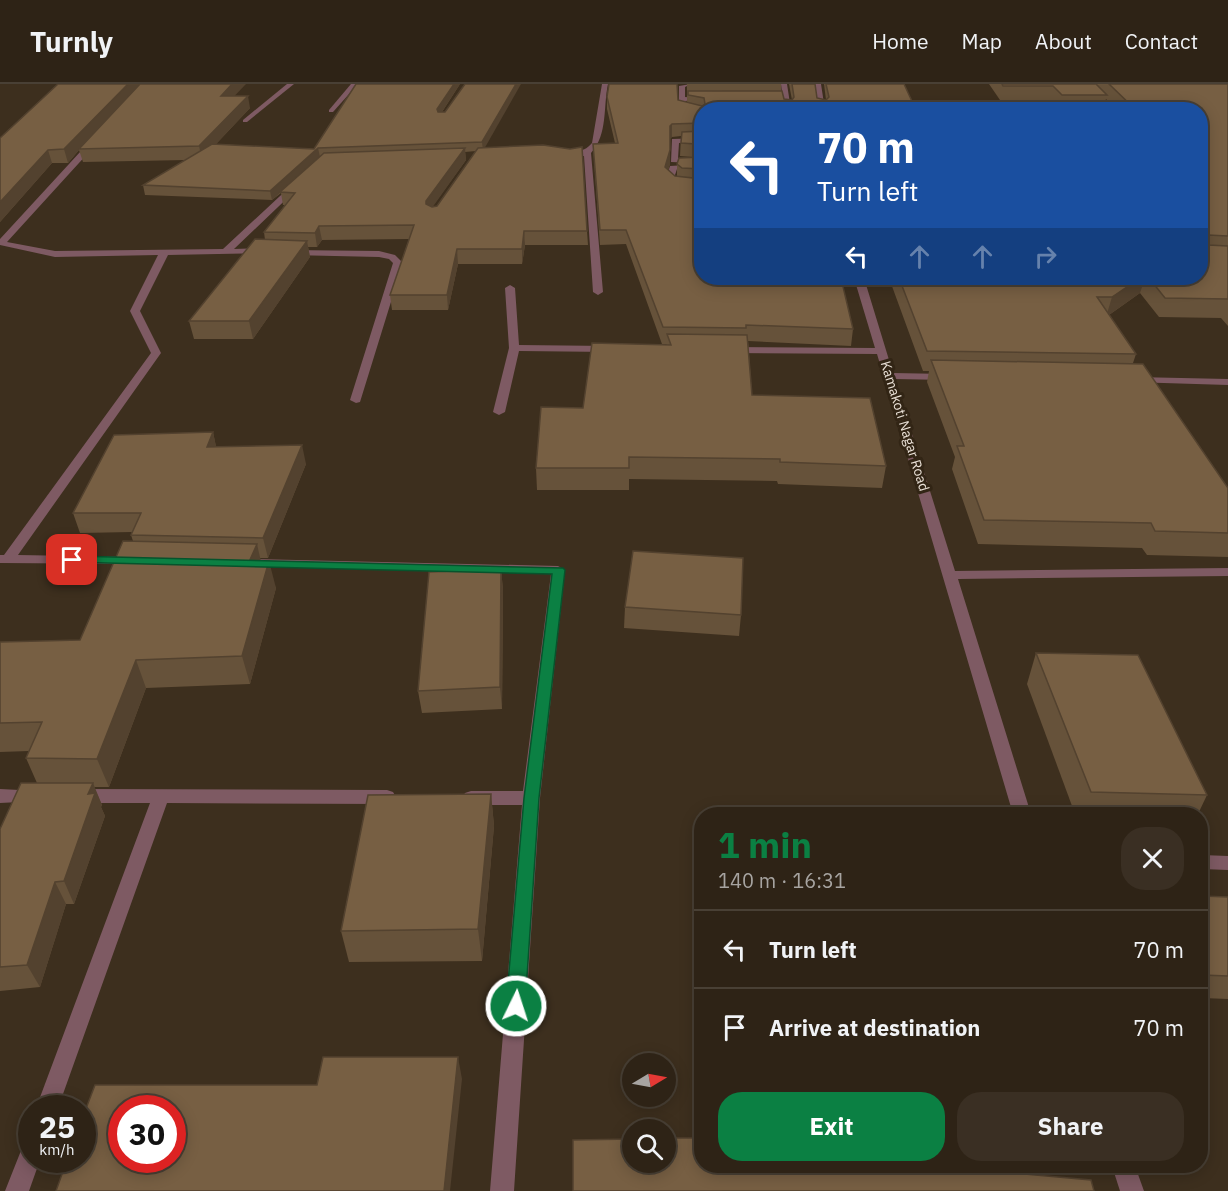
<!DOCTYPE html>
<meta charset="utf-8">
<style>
:root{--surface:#2e2316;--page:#3a2f23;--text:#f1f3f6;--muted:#a7a4a1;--line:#494035;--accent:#0b8043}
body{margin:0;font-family:"IBM Plex Sans",sans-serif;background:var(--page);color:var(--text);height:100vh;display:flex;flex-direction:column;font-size:22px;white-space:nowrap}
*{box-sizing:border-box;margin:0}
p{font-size:20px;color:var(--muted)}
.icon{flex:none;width:33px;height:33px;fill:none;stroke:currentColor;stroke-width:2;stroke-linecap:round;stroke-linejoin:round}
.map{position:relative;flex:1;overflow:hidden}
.drawer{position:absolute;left:694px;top:723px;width:514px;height:366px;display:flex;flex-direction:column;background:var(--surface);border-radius:24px;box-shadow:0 3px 15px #0003,0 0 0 2px var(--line)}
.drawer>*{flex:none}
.top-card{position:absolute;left:694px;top:18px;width:514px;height:183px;border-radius:24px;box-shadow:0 3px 15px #0003,0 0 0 2px var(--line);background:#1a4fa0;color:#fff;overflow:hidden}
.needle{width:39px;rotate:80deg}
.buttons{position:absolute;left:622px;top:969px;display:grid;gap:12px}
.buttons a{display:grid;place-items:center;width:54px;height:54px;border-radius:50%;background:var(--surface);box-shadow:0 3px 15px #0003,0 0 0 2px var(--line);font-size:30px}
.speed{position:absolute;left:18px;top:1011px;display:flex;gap:12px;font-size:30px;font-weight:700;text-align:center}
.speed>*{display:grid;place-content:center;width:78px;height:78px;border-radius:50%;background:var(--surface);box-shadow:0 3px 15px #0003,0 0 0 2px var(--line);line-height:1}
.speed small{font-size:15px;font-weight:400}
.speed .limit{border:9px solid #d22;background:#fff;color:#111}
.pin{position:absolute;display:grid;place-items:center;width:51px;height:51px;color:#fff;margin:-26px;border-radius:12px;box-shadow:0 3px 9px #0006}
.me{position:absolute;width:66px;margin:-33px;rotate:4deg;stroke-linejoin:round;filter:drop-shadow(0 0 4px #0008)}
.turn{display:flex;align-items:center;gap:21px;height:126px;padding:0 24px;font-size:27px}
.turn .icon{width:78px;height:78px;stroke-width:2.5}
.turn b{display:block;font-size:42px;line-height:51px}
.lanes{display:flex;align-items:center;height:57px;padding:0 24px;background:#0003;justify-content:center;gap:30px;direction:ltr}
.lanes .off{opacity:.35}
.round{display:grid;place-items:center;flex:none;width:63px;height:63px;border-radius:24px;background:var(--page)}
.headline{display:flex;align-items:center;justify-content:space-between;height:102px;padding:0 24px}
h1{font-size:36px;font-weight:700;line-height:45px;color:var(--accent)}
.action{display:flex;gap:12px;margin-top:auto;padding:12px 24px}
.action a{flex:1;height:69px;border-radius:24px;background:var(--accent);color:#fff;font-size:24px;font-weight:700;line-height:69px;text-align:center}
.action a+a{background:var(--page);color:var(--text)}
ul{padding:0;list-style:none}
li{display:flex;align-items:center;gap:18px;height:78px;padding:0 24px;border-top:2px solid var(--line)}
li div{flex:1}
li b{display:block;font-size:22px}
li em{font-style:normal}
header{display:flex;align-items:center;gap:36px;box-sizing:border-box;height:84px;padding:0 30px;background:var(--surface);border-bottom:2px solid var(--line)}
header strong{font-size:28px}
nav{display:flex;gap:33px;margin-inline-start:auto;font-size:21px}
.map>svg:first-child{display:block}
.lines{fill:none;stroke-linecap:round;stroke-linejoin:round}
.minor{fill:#7e5a63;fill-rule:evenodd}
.wall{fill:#66523a;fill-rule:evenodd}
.shaded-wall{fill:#53422f}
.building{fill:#775f43;stroke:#53422f;stroke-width:1.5;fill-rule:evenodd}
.route{fill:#0b8043;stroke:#07532c;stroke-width:1.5}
.labels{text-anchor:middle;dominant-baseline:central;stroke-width:6;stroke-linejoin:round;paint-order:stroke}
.far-street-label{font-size:14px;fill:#e9e0d6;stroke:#322515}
</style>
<header>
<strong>Turnly</strong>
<nav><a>Home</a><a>Map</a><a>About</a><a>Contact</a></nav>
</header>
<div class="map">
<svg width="1228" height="1107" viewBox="0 0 1228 1107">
<rect width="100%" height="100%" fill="#3d2f1e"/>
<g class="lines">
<g class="minor">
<path d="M287,0H294L247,38H243V36Z"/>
<path d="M351,0H358L333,28H329V26Z"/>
<path d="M602,0H608C603,23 608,50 591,69L603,208L598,211L593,208L584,72L563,74L559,72C571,66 582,71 592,59Z"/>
<path d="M691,0L685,3V13L711,15L685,17V25L702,28V32L679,27V2Z"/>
<path d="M781,0H787L791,26H784Z"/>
<path d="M804,0H821L825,26H818L815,2Z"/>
<path d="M1081,0H1088L1113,26H1106Z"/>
<path d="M702,54V58L679,59L678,74L694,75V79L671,78L672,55Z"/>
<path d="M92,55L99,57L7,158L55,167L223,165L294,99L301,101L234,165L266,164L271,167L269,169L168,171L140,227L161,269L18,471L135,473L140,474L142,477L140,480L0,479V471H4L151,269L130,227L158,171L55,173L0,161V155Z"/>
<path d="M702,80V84L677,85L674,94L680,100L702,103V107L675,104L666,95L670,82Z"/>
<path d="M287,166L379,167L395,171L403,179L360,318L356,319L350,316L393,179L389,175L379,173L290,171L287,170Z"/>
<path d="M854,194H864L893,289L946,290L951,293L946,296L895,295L955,487L1228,484V492L958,495L1031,730H1013L877,270L727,269L722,266L727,263L875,264Z"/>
<path d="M510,201L515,204L519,261L610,262L615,265L610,268L519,267L505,328L499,331L493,328L509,264L505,204Z"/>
<path d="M1135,293L1228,295V301L1131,298L1129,296Z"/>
<path d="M252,475L558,482L565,486L540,714L514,1107H490L522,721H471L465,719L462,714L465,709L471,707H523L551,490L247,482L245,479L247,476Z"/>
<path d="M0,705L39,707L42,712L39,717L0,719Z"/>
<path d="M78,705L387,706L393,708L396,713L393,718L387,720L167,719L58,1024H36L150,719H78L72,717L69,712L72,707Z"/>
<path d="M1202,771L1228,772V786L1202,785Z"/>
<path d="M32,1056V1076H40L29,1107H5L24,1059Z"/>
<path d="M1112,1082H1135L1144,1107H1120Z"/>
</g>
</g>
<g class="wall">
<path d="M460,0L442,28H445L465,0L485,63L587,147L588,161H525L522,180H458L448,226H392L390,211L409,155L322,156L317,163H308L310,173L253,255H194L189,237L265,156L264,148L285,121H283L281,109L272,116L145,111L143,101L186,76L83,78L79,66L68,79H52L0,138V54L235,12L250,24L216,60L314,65ZM476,67L437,122L432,123L466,76L465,68Z"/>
<path d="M687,0H781V7L784,15L792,16L789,0H815L817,14L826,16L824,0H904L916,26H702V194L853,245L851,262L748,257L752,311L886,382L882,404L778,400L777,397L629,395V406H537L536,384L583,324L667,260H662L626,160L600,161L593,60L615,59L607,25V13L677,1L678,16L687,18ZM681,52L680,72L692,73L677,80V92H675L668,86L670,80V54L672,53Z"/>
<path d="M989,0H1228V242L1221,234L1159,233L1140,209L1109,231L1136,270L1133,279L1228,404V473L1147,471L1142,464L978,460L952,385L955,373L927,298L929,287H923L889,194H1202V26H1117L1106,15L1103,26H1058L1050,17L1000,16Z"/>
<path d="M213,348L216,363L306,380L268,474H260L261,477L276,504L250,600L146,604L109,703H94L102,721L101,723L105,732L74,820H66L40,903L0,907V745L37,699L26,674L29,667L0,668V558L80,556L133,457L131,451L132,448L80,449L73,429Z"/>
<path d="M501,485L503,506L502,625L422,629L418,607Z"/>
<path d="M625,523L741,531L739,552L624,544Z"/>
<path d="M1036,569L1207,711L1198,730H1075L1027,600Z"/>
<path d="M491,710L494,742L482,877L349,878L341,847Z"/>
<path d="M1202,812L1228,813V915L1202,914Z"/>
</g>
<g class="shaded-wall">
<path d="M128,0H142L79,65V66L68,79L64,65Z"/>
<path d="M232,0H246L223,24L221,12Z"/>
<path d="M454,0H460L438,34L437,25Z"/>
<path d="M516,0H521L483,67L482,58Z"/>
<path d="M248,12L250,24L202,75L199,62Z"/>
<path d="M672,40V53L670,55V42Z"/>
<path d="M318,64L320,73L272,116L270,107Z"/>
<path d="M465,64L466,76L427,131L426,117Z"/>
<path d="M48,66L52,79L0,138V118Z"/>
<path d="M670,66V80L664,97L665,83Z"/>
<path d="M319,142L322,156L317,163L315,149Z"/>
<path d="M524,147L525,161L522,180V165Z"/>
<path d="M307,157L310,173L253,255L249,237Z"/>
<path d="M457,165L458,180L448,226L447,211Z"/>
<path d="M1140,194H1145L1140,209L1106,233L1112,213Z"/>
<path d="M213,348L217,367L207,363Z"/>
<path d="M302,361L306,380L268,474L263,454Z"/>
<path d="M257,460L263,487L249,478Z"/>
<path d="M269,477L276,504L250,600L242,572Z"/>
<path d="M501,485L503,506L502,625L500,603Z"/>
<path d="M136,576L146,604L109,703L97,675Z"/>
<path d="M93,699L102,721L101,723L105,732L74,820L64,797L88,710Z"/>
<path d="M491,710L494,742L482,877L478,845Z"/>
<path d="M55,798L66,820L40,903L27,881Z"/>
<path d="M458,973L462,995L450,1107H444Z"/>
</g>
<g class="building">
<path d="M58,0H128L64,65L48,66L0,118V54Z"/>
<path d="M140,0H232L221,12H248L199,62L79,65Z"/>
<path d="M356,0H454L437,25L438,28H445L465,0H516L482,58L318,64L270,107L143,101L212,60L314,65Z"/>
<path d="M609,0H677L678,16L702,22L705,20L704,14L688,11V7H782L784,15L792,16L794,13L792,0H815L817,14L826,16L829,13L826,0H904L916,26H702V39L672,40L670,42V66L665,83L675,92L702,95V194H841L853,245L746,241V244L663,243L626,146H600L593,60L618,59L607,13Z"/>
<path d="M1002,0H1096L1107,11H1062L1053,2H1003Z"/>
<path d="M1109,0H1228V152L1208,151L1206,159L1208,161L1228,162V215L1165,214L1149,194H1202V26H1136Z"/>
<path d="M702,47V65H697L696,60L681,59L682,48Z"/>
<path d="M543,61L570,65L582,63L587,147H524L522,165H457L447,211H390L414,141L319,142L315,149L264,148L295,109L280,108L324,69L465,64L426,117V120L432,123L437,122L478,64Z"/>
<path d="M702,73V85L682,84L677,80L679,74Z"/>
<path d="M255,155L307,157L249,237H189Z"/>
<path d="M899,194H1140L1112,213H1097L1136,270L927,267Z"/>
<path d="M667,250L747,251L752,311L870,314L886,382L780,378V375L629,373V384H536L541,323L583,324L592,259L671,261Z"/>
<path d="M931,276L1143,280L1228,404V449L1155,447L1151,439L984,436L957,362H964Z"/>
<path d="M213,348L207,363L302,361L263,454L131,451L141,429H73L114,351Z"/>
<path d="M123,457L257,460L249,478L269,477L242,572L136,576L97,675L26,674L42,638L0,639V558L80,556Z"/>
<path d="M633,467L743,474L741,531L625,523Z"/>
<path d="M501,485L500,603L418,607L429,488Z"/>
<path d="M1036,569L1138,571L1207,711L1091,708Z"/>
<path d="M21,699H93L88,710L95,709L64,797L55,798L27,881L0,883V745Z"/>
<path d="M491,710L478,845L341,847L368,711Z"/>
<path d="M1202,812L1228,813V892L1202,891Z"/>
<path d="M323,973H458L444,1107H56L67,1076H82V1035L95,1001H317ZM122,1024H172V1076H122Z"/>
<path d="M666,1054H702V1082H935L1091,1096L1094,1107H573V1056L633,1055V1078H666Z"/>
</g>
<path class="route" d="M72,472L563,484L565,486L539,714L525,922L522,928L516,930L509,928L506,922L524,714L552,490L67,478L65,476Z"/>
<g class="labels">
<g class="far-street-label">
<text transform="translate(905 342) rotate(73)">Kamakoti Nagar Road</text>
</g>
</g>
</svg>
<div class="buttons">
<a><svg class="needle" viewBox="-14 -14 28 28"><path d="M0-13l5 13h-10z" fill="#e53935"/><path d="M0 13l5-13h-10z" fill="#a7a4a1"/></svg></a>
<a><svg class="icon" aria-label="search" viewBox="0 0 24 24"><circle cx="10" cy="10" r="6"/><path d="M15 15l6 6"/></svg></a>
</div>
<div class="speed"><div>25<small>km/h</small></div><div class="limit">30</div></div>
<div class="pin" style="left:72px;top:476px;background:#d93025"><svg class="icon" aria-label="arrive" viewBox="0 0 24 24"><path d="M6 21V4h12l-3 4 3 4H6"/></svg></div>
<svg class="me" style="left:516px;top:922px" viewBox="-20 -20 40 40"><circle r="17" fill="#0b8043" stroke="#fff" stroke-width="3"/><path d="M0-11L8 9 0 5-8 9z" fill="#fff"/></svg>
<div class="top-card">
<div class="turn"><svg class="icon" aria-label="left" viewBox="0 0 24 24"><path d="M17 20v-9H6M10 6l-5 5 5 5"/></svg><div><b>70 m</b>Turn left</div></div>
<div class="lanes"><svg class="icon" aria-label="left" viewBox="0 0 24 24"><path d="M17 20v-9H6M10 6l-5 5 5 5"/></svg><svg class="icon off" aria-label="ahead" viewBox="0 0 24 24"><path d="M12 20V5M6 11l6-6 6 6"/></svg><svg class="icon off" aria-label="ahead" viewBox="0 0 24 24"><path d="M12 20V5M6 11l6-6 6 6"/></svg><svg class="icon off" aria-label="right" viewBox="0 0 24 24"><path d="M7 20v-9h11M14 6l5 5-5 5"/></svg></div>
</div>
<section class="drawer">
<div class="headline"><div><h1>1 min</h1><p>140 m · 16:31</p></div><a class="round"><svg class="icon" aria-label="close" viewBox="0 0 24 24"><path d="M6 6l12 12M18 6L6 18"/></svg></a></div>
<ul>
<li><svg class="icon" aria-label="left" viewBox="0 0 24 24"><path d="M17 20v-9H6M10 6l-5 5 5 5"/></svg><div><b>Turn left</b></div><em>70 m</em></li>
<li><svg class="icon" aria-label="arrive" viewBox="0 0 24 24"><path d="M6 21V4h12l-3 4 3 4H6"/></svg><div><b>Arrive at destination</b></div><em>70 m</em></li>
</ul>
<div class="action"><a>Exit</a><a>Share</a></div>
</section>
</div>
